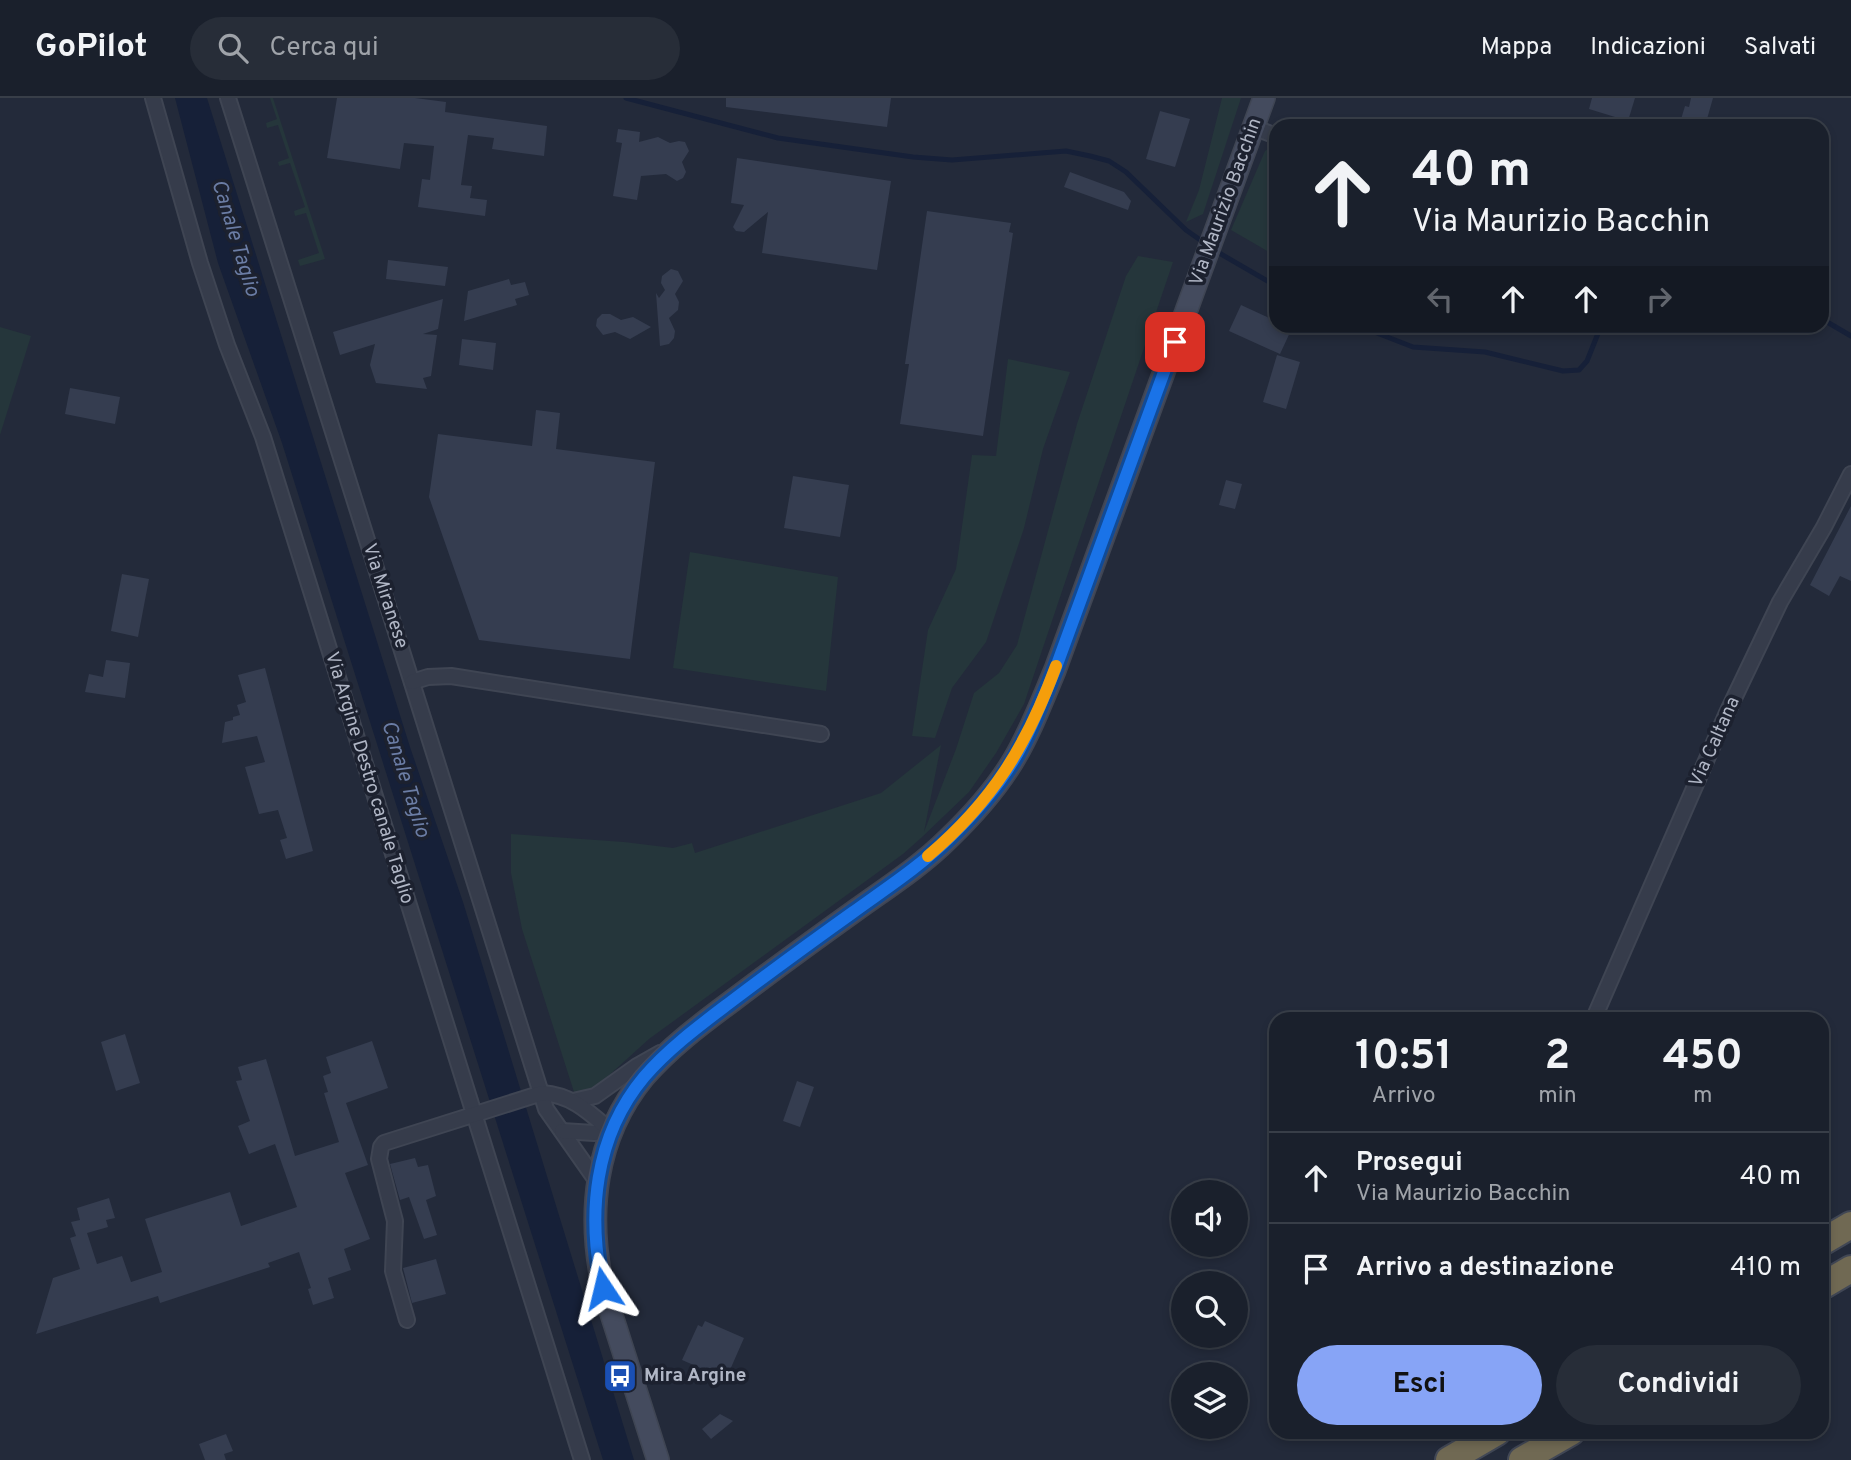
<!DOCTYPE html>
<html lang="it">
<style>
:root{--surface:#1a202c;--page:#272d38;--text:#f1f3f6;--muted:#9fa3a9;--line:#383e48;--accent:#87a4f6}
body{margin:0;font-family:Overpass,sans-serif;background:var(--page);color:var(--text);height:100vh;display:flex;flex-direction:column;font-size:26px;white-space:nowrap}
*{box-sizing:border-box;margin:0}
p{font-size:23px;color:var(--muted)}
.icon{flex:none;width:38px;height:38px;fill:none;stroke:currentColor;stroke-width:2;stroke-linecap:round;stroke-linejoin:round}
.map{position:relative;flex:1;overflow:hidden}
.sheet{position:absolute;left:1269px;top:914px;width:560px;height:427px;display:flex;flex-direction:column;background:var(--surface);border-radius:21px;box-shadow:0 4px 10px #0003,0 0 0 2px var(--line)}
.sheet>*{flex:none}
.guide{position:absolute;left:1269px;top:21px;width:560px;height:214px;border-radius:21px;box-shadow:0 4px 10px #0003,0 0 0 2px var(--line);background:#1a202c;color:var(--text);overflow:hidden}
.fabs{position:absolute;left:1171px;top:1082px;display:grid;gap:14px}
.fabs a{display:grid;place-items:center;width:77px;height:77px;border-radius:50%;background:var(--surface);box-shadow:0 4px 10px #0003,0 0 0 2px var(--line);font-size:35px}
.pin{position:absolute;display:grid;place-items:center;width:60px;height:60px;color:#fff;margin:-30px;border-radius:14px;box-shadow:0 4px 10px #0006}
.me{position:absolute;width:77px;margin:-38px;rotate:350deg;stroke-linejoin:round;filter:drop-shadow(0 0 5px #0008)}
.turn{display:flex;align-items:center;gap:24px;height:147px;padding:0 28px;font-size:32px}
.turn .icon{width:91px;height:91px;stroke-width:2.5}
.turn b{display:block;font-size:49px;line-height:60px}
.lanes{display:flex;align-items:center;height:66px;padding:0 28px;background:#0003;justify-content:center;gap:35px;direction:ltr}
.lanes .off{opacity:.35}
.eta{display:flex;justify-content:space-evenly;align-items:center;height:119px;text-align:center}
.eta b{font-size:42px;font-weight:700;line-height:49px}
.action{display:flex;gap:14px;margin-top:auto;padding:14px 28px}
.action a{flex:1;height:80px;border-radius:42px;background:var(--accent);color:#111;font-size:28px;font-weight:700;line-height:80px;text-align:center}
.action a+a{background:var(--page);color:var(--text)}
ul{padding:0;list-style:none}
li{display:flex;align-items:center;gap:21px;height:91px;padding:0 28px;border-top:2px solid var(--line)}
li div{flex:1}
li b{display:block;font-size:26px}
li em{font-style:normal}
header{display:flex;align-items:center;gap:42px;box-sizing:border-box;height:98px;padding:0 35px;background:var(--surface);border-bottom:2px solid var(--line)}
header strong{font-size:33px}
nav{display:flex;gap:38px;margin-inline-start:auto;font-size:24px}
.search{width:490px;height:63px;background:var(--page);display:flex;align-items:center;gap:18px;box-sizing:border-box;padding:0 24px;border-radius:38px;color:var(--muted);font-size:26px}
.map>svg:first-child{display:block}
.green{fill:#25363b}
.water{fill:#162038}
.lines{fill:none;stroke-linecap:round;stroke-linejoin:round}
.stream{stroke:#162038;stroke-width:5}
.building{fill:#353d50}
.street-casing{stroke:#3f4553;stroke-width:18}
.secondary-casing{stroke:#3f4553;stroke-width:24}
.highway-casing{stroke:#414755;stroke-width:30}
.street{stroke:#363c4b;stroke-width:14}
.secondary{stroke:#444b5e;stroke-width:21}
.highway{stroke:#706953;stroke-width:26}
.route-casing{stroke:#114b97;stroke-width:18}
.route{stroke:#1a73e8;stroke-width:12}
.slow{stroke:#f59e0b;stroke-width:12}
.labels{text-anchor:middle;dominant-baseline:central;stroke-width:7;stroke-linejoin:round;paint-order:stroke}
.street-label{font-size:19px;fill:#b1b7c6;stroke:#1c212f}
.poi-label{font-size:19px;font-weight:bold;fill:#b1b7c6;stroke:#1c212f;text-anchor:start}
.water-label{font-size:21px;font-style:italic;fill:#6b7da5;stroke:#1c212f}
</style>
<header>
<strong>GoPilot</strong>
<div class="search"><svg class="icon" aria-label="search" viewBox="0 0 24 24"><circle cx="10" cy="10" r="6"/><path d="M15 15l6 6"/></svg>Cerca qui</div>
<nav><a>Mappa</a><a>Indicazioni</a><a>Salvati</a></nav>
</header>
<div class="map">
<svg width="1851" height="1362" viewBox="0 0 1851 1362">
<rect width="100%" height="100%" fill="#232a3a"/>
<g class="green">
<path d="M270,0H273L325,161L300,168L298,162L319,155L306,115L295,118L294,113L305,109L290,65L279,68L278,64L289,60L278,27L267,30L266,25L277,21Z"/>
<path d="M1222,0H1241L1203,116L1186,124L1199,92Z"/>
<path d="M1272,48L1276,50V158L1231,132L1265,53Z"/>
<path d="M1138,158L1173,164L1024,606L996,655L969,694L921,740L903,756L649,941L596,989L587,993L574,994L522,831L511,775V736L624,744L673,750L692,745L695,755L881,695L941,647L924,734L956,651L974,595L999,575L1017,547L1077,326L1126,178Z"/>
<path d="M0,229L31,238L0,337Z"/>
<path d="M1008,261L1070,274L1043,351L1024,430L986,544L952,590L935,640L912,638L928,532L956,471L972,357L996,358Z"/>
<path d="M690,454L838,479L826,593L673,570Z"/>
</g>
<path class="water" d="M175,0H207L410,649L463,804L634,1362H603L282,345L218,165Z"/>
<g class="lines">
<g class="stream">
<path d="M626,0L778,40L913,59L952,62L1066,53L1090,58L1109,63L1126,74L1186,132L1206,146"/>
<path d="M1214,152L1276,188"/>
<path d="M1822,221L1851,238"/>
<path d="M1359,228L1413,249L1485,254L1563,273L1579,272L1587,263L1601,228"/>
</g>
</g>
<g class="building">
<path d="M337,0H415L446,4L445,14L547,28L544,58L492,51L494,40L468,37L461,87L472,88L470,100L487,102L485,118L418,109L422,81L430,82L434,48L404,45L400,71L327,60Z"/>
<path d="M726,0H891L887,29L726,9Z"/>
<path d="M1592,0H1635L1628,23L1589,11Z"/>
<path d="M1691,0H1713L1705,28H1679L1685,8L1689,9Z"/>
<path d="M1160,13L1190,21L1175,69L1146,61Z"/>
<path d="M618,31L640,34L639,44L658,39L670,45L679,43L685,44L689,53L682,64L686,74L683,80L677,83L666,76L641,78L637,102L613,98L622,45L616,44Z"/>
<path d="M737,60L891,83L877,172L762,155L768,114L744,134L736,133L733,129L744,107L731,105Z"/>
<path d="M1070,74L1124,94L1131,103L1128,112L1064,89Z"/>
<path d="M927,113L1011,125L1009,134L1013,135L983,338L900,326L909,266H905Z"/>
<path d="M388,162L448,169L445,188L386,181Z"/>
<path d="M671,171L678,173L683,183L675,196L679,204L678,212L669,220L675,233L674,240L669,246L660,248L656,195L659,200L665,192L661,185L662,178Z"/>
<path d="M509,181L511,187L525,184L529,197L515,201L517,207L464,223L468,193Z"/>
<path d="M443,201L438,231L423,236L437,237L431,278L423,280L427,291L376,285L370,267L375,246L340,257L333,234Z"/>
<path d="M1241,207L1276,223V228H1293L1280,256L1229,233Z"/>
<path d="M602,216H610L621,222L633,219L651,229L630,241L615,234L603,237L596,228L597,221Z"/>
<path d="M462,241L496,245L493,272L459,267Z"/>
<path d="M1277,257L1300,264L1286,311L1263,304Z"/>
<path d="M70,290L120,299L115,326L65,316Z"/>
<path d="M536,312L560,315L556,351L655,364L630,561L479,542L429,399L438,336L532,348Z"/>
<path d="M793,378L849,387L840,439L784,430Z"/>
<path d="M1226,382L1242,386L1235,411L1219,407Z"/>
<path d="M1851,408V483L1840,478L1829,498L1810,487Z"/>
<path d="M122,476L149,481L138,539L111,533Z"/>
<path d="M106,562L130,565L125,600L85,594L89,576L103,579Z"/>
<path d="M265,570L313,753L286,761L280,742L287,740L278,712L259,716L245,669L265,664L257,638L222,645L225,624L233,622V619L240,617L237,607L246,604L238,577Z"/>
<path d="M125,936L140,985L116,993L101,944Z"/>
<path d="M372,943L388,990L346,1005L368,1067L345,1075L370,1141L344,1151L351,1172L328,1180L334,1200L313,1207L308,1191L311,1190L299,1154L268,1165L270,1169L160,1205L158,1198L36,1236L53,1180L80,1171L70,1140L76,1138L71,1124L80,1122L77,1110L109,1100L115,1120L106,1122L108,1129L87,1135L97,1166L122,1158L131,1184L162,1174L145,1121L230,1094L241,1128L297,1109L275,1046L249,1056L238,1028L250,1023L236,983L242,982L238,969L266,961L295,1058L339,1044L324,995L328,994L323,978L331,975L326,959Z"/>
<path d="M797,983L814,989L800,1029L783,1023Z"/>
<path d="M415,1060L418,1069L428,1067L436,1098L426,1102L437,1137L424,1141L409,1099L400,1102L390,1066Z"/>
<path d="M436,1161L446,1196L412,1205L403,1170Z"/>
<path d="M705,1223L744,1240L726,1281L682,1262L698,1227L702,1229Z"/>
<path d="M720,1316L733,1323L711,1341L702,1331Z"/>
<path d="M226,1336L233,1353L224,1356L226,1362H205L199,1346Z"/>
</g>
<g class="lines">
<g class="street-casing">
<g id="street">
<path d="M153,0L200,165L227,247L263,339L582,1362"/>
<path d="M228,0L546,1011L598,1085"/>
<path d="M1253,29L1276,38"/>
<path d="M412,584L428,579L451,578L821,636"/>
<path d="M1594,920L1726,617L1780,504L1824,429L1851,376"/>
<path d="M573,1003L595,998L637,968L660,955"/>
<path d="M562,1033L594,1035L612,1034"/>
<path d="M407,1222L393,1173L395,1123L379,1061L381,1049L384,1045L542,995C573,997 590,1015 612,1034"/>
</g>
</g>
<g class="secondary-casing">
<path id="secondary" d="M658,1362L603,1190C587,1116 594,1040 644,979C669,950 701,926 732,903C773,872 814,842 856,812C888,789 921,768 948,741C972,718 996,691 1013,663C1030,635 1042,603 1055,572L1264,0"/>
</g>
<g class="highway-casing">
<g id="highway">
<path d="M1822,1144L1851,1127"/>
<path d="M1822,1188L1851,1171"/>
<path d="M1449,1362L1497,1334"/>
<path d="M1522,1362L1571,1334"/>
</g>
</g>
<use href="#street" class="street"/>
<use href="#secondary" class="secondary"/>
<use href="#highway" class="highway"/>
</g>
<g class="lines">
<g class="route-casing">
<path id="route" d="M603,1190C587,1117 594,1039 644,979C668,951 699,928 728,906C769,875 810,845 852,815C885,791 919,769 948,741C972,718 996,691 1013,663C1030,635 1042,603 1055,572L1175,244"/>
</g>
<use href="#route" class="route"/>
<path class="slow" d="M928,758C993,703 1027,647 1056,568"/>
</g>
<defs>
<g id="bus-square" transform="scale(1.75)"><rect x="-9" y="-9" width="18" height="18" rx="4" fill="#1a4fb4" stroke="#1c212f"/><path d="M-5-6H5V4H4V6H2V4H-2V6H-4V4H-5ZM-3.5-4V0h7V-4ZM-3.5 1.2v1.5H-2V1.2ZM2 1.2v1.5H3.5V1.2Z" fill="#fff"/></g>
</defs>
<g fill-rule="evenodd">
<use href="#bus-square" x="620" y="1278"/>
</g>
<g class="labels">
<g class="street-label">
<text transform="translate(1226 104) rotate(-70)">Via Maurizio Bacchin</text>
<text transform="translate(385 498) rotate(72)">Via Miranese</text>
<text transform="translate(1715 644) rotate(-66)">Via Caltana</text>
<text transform="translate(369 680) rotate(73)">Via Argine Destro canale Taglio</text>
</g>
<g class="poi-label">
<text x="644" y="1278">Mira Argine</text>
</g>
<g class="water-label">
<text transform="translate(235 140) rotate(73)">Canale Taglio</text>
<text transform="translate(405 681) rotate(73)">Canale Taglio</text>
</g>
</g>
</svg>
<div class="fabs">
<a><svg class="icon" aria-label="sound" viewBox="0 0 24 24"><path d="M4 9h4l5-4v14l-5-4H4zM17 9q2 3 0 6"/></svg></a>
<a><svg class="icon" aria-label="search" viewBox="0 0 24 24"><circle cx="10" cy="10" r="6"/><path d="M15 15l6 6"/></svg></a>
<a><svg class="icon" aria-label="layers" viewBox="0 0 24 24"><path d="M12 4l9 5-9 5-9-5zM3 14l9 5 9-5"/></svg></a>
</div>
<div class="pin" style="left:1175px;top:244px;background:#d93025"><svg class="icon" aria-label="arrive" viewBox="0 0 24 24"><path d="M6 21V4h12l-3 4 3 4H6"/></svg></div>
<svg class="me" style="left:603px;top:1190px" viewBox="-20 -20 40 40"><path d="M0-17L14 15 0 8-14 15z" fill="#1a73e8" stroke="#fff" stroke-width="4"/></svg>
<div class="guide">
<div class="turn"><svg class="icon" aria-label="ahead" viewBox="0 0 24 24"><path d="M12 20V5M6 11l6-6 6 6"/></svg><div><b>40 m</b>Via Maurizio Bacchin</div></div>
<div class="lanes"><svg class="icon off" aria-label="left" viewBox="0 0 24 24"><path d="M17 20v-9H6M10 6l-5 5 5 5"/></svg><svg class="icon" aria-label="ahead" viewBox="0 0 24 24"><path d="M12 20V5M6 11l6-6 6 6"/></svg><svg class="icon" aria-label="ahead" viewBox="0 0 24 24"><path d="M12 20V5M6 11l6-6 6 6"/></svg><svg class="icon off" aria-label="right" viewBox="0 0 24 24"><path d="M7 20v-9h11M14 6l5 5-5 5"/></svg></div>
</div>
<section class="sheet">
<div class="eta">
<div><b>10:51</b><p>Arrivo</p></div>
<div><b>2</b><p>min</p></div>
<div><b>450</b><p>m</p></div>
</div>
<ul>
<li><svg class="icon" aria-label="ahead" viewBox="0 0 24 24"><path d="M12 20V5M6 11l6-6 6 6"/></svg><div><b>Prosegui</b><p>Via Maurizio Bacchin</p></div><em>40 m</em></li>
<li><svg class="icon" aria-label="arrive" viewBox="0 0 24 24"><path d="M6 21V4h12l-3 4 3 4H6"/></svg><div><b>Arrivo a destinazione</b></div><em>410 m</em></li>
</ul>
<div class="action"><a>Esci</a><a>Condividi</a></div>
</section>
</div>
